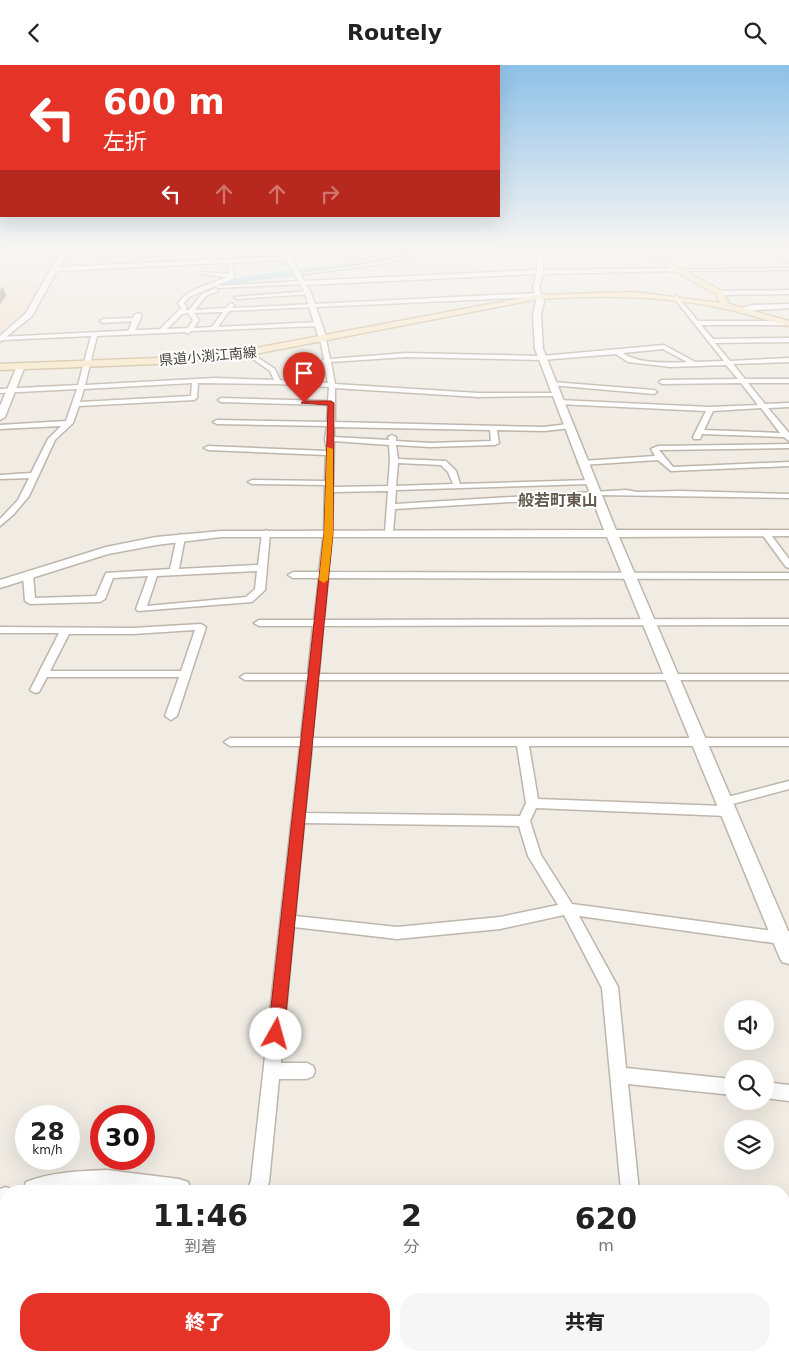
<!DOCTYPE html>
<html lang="ja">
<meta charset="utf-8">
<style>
:root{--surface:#fff;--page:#f6f6f6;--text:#222;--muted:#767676;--accent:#e53427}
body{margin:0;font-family:"DejaVu Sans","Noto Sans JP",sans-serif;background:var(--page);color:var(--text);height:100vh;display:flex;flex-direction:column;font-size:19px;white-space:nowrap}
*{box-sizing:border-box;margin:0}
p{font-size:16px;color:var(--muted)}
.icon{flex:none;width:28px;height:28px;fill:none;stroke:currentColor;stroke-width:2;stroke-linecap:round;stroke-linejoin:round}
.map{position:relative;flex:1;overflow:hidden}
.details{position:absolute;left:0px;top:1120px;width:790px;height:176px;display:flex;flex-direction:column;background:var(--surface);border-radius:20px 20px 0 0;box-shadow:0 5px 20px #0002}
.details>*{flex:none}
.banner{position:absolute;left:0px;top:0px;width:500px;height:152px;box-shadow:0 5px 20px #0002;background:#e53427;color:#fff;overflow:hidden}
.buttons{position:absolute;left:724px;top:935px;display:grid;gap:10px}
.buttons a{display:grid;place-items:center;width:50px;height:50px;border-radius:50%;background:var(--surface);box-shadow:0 5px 20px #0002;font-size:25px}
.speed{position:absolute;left:15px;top:1040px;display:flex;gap:10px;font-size:25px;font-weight:700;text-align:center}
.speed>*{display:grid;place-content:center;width:65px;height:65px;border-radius:50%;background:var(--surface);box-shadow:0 5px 20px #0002;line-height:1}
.speed small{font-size:12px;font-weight:400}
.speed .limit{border:8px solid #d22;background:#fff;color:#111}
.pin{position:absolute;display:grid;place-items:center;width:42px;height:42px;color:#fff;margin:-51px -21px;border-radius:50% 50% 50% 0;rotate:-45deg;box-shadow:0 0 5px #0007}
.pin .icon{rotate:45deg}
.me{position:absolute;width:55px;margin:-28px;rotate:7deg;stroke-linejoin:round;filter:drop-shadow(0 0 4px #0008)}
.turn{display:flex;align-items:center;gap:18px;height:105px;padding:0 20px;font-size:22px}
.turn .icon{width:65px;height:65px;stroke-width:2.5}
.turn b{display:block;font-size:35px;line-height:42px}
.lanes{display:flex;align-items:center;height:48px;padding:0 20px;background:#0003;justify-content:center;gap:25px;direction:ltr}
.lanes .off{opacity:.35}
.eta{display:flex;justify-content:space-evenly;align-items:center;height:85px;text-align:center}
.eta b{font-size:30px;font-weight:800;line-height:35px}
.button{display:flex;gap:10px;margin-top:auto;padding:10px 20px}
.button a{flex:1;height:58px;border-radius:20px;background:var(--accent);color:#fff;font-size:20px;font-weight:800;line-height:58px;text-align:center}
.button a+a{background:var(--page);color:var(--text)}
header{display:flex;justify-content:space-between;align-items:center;height:65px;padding:0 20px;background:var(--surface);font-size:22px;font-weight:800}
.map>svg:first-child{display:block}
.commercial{fill:#f1e1d1}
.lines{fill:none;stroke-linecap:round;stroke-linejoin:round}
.river{fill:#a6d2e8;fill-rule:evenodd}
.minor-casing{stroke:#beb5ab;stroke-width:3}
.tertiary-casing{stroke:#beb5ab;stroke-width:3}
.secondary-casing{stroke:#ccba98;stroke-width:3}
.minor{fill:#fff;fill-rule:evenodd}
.tertiary{fill:#fff;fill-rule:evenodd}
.secondary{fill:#f9e8c6;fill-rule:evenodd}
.shaded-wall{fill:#948d85}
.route{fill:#e53427;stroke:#952219}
.slow{fill:#f59e0b}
.labels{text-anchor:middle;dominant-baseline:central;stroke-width:4;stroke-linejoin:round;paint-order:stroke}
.far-street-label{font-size:14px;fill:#423c35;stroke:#fff}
.far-quarter-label{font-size:16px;font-weight:bold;fill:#64594d;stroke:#fff}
</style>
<header><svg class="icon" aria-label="back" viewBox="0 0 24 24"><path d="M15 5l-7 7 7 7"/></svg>Routely<svg class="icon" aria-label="search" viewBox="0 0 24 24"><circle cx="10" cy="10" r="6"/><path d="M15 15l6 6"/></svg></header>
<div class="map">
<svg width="789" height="1296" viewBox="0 0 789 1296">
<rect width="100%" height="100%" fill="#f0ece4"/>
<path class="commercial" d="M47,216L29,249L0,275V217Z"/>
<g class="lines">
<path class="river" d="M426,184L431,187L429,189L368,202L245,217L227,222L222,219L244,211L368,196Z"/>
<g class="minor-casing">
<g id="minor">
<path d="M400,184L404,185L346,196L344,195Z"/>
<path d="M436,184H444L375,200L296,210L294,209L375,198Z"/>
<path d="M230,195L232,196L234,213L189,232L184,238L187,243L185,245H189L202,229L216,223L218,226L206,231L195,245L226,243L231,238L234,240L232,243L538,228L541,230L538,232L229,246L218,262L318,257L321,259L318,261L191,266L188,269L185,267L97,271L85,320L215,313L274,315L270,306L246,289V287L248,286L275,304L280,315L328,318L324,298L322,296L324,294L320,274L323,272L326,274L330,294L406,288L542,291L664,280L695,297L724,296L674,233L676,230L698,256H789V260H701L713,274L789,273V277L715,278L730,296L789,293V297L733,299L745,314H789V318H748L765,339L789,338V342L768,343L789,368V376L784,372L702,369L700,374H694L693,372L706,346L558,339L555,337L558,335L710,342L758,340L741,318L662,319L659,317L662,315L738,314L726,300L671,302L628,297L616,289L542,295L406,292L331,297L335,319L478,328H558V330L556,331L478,332L335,323V357L544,362L568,359L572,361L571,363L544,366L497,365L499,378L495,380L430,382L396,380L398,394L446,396L456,406L460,419L590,415L594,417L590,419L396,425L395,439L626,425L637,427L679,426L789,429V433L599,430L595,432L395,444L393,467L389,470L385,467L388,426L333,427L332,468L328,507L789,508V514L328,513L324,555L789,554V560L323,561L319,609H789V615H318L312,673H789V681H529L538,734L723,741L718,737L720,734L789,716V724L725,741L731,743L733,746L731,749L727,751L536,743L530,756L541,790L572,839L781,867L789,866V878L781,879L579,851L618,922L626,1003L732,1014V1030L628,1019L639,1126H621L602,923L564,850L500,864L397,874L294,862L281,998H307L313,1001L315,1006L313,1011L307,1014H279L269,1117L265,1126H247L251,1116L300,681H230L224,677L230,673H301L307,615H245L240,612L245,609H308L313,561H259L254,558L259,555H314L319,513H293L288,510L293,507H319L324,468L325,420L252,419L248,417L252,415L325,416L326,390L208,385L204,383L208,381L327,386L325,374L327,361L217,359L213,357L217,355L327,357L328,340L221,337L218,335L221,333L328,336L329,322L278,319L198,318L197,333L194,335L79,341L73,358L55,375L29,431L14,449L0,461V454L18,435L29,413L0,414V410L31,408L48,374L61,361L0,364V360L66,356L77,324L0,328V324L78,320L91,271L2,275L0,272L160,264L181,243L178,238L185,230L196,224L227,212L202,209L200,207L229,209L228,196ZM223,247L212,262L194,263L199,255L194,248ZM188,248L193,255L188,263L167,264L182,249ZM663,284L687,297C669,298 637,299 623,288ZM192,318L191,331L80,337L84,324ZM761,343L780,368L704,365L713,346ZM334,362L490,365L491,376L430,378L396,376V372L392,370L388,372L389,375L334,372ZM334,376L389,380L390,396L388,421L333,422ZM398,398L441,400L448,407L453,419L396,421ZM312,681H517L526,738L520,751L305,748ZM304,758L519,761L528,791L558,840L500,852L397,862L295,851Z"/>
<path d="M789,203V205L677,206L675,205Z"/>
<path d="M303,216L305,219L218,223L215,221Z"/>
<path d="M789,225V229L719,230L716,228L719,226Z"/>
<path d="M308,226L310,229L237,234L234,232Z"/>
<path d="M789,239V243L742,246L739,244L752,240Z"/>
<path d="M135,253L137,256L103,258L100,256L103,254Z"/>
<path d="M552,317L654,325L657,327L654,329L550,320L549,319Z"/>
<path d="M789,379V383L659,385L673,402L789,397V401L671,406L658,395L582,400L578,398L582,396L655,391L651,384L658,381Z"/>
<path d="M266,465L270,468L265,525L252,537L138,546L136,544L148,511L113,513L105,534L100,537L30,539L25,536L23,510L28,507L33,510L35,533L96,531L106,508L170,504L177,472L181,469L185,472L179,504L258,500L262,468ZM257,506L255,524L246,532L147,541L157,511Z"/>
<path d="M765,465L768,466L789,494V503L786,502L761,468Z"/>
<path d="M201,559L206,562L177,651L171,655L165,651L179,612H47L39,627L35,628L30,625L59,568H0V562L133,563ZM195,565L181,606H50L69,569H133Z"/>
<path d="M765,1017L789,1020V1036L765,1033Z"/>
<path d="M789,1191V1211L784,1212V1192Z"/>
<path d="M6,1282V1290H22L20,1296H0L2,1289Z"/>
<path d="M225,1290H245L244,1296H224Z"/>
</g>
</g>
<g class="tertiary-casing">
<g id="tertiary">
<path d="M55,184L68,185L59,202L285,191L282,184H288L304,216L537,205V184H543V205L678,203L676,206L543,209L539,222L544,237L541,249L543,284L616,465H789V471L619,472L789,868V899L782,897L779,891L607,472H221L156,480L108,489L0,523V515L106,482L156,472L221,466L604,465L535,284L533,249L536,237L533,222L536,209L306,220L311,228L327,274L323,276L319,274L305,228L286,195L57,206L32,251L0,277V271L26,248L61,186Z"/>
<path d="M772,184H779L789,192V197Z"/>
<path d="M138,248L142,250L134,268L127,270L134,250Z"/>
<path d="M18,299L25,301L5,352L0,355V341Z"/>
<path d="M107,1105L179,1114L188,1117L191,1126H23L26,1117C51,1107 80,1106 107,1105Z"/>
<path d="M6,1122L15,1126H6V1146L0,1148V1124Z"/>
<path d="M419,1290H451L454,1296H422Z"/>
</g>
</g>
<g class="secondary-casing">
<path id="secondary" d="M636,184H644L722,226L729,239L789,256V261C768,256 747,248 726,244C664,230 601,230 538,234L245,291L157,299L0,305V299L157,293L245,285L538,230L634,227L720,238L716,229Z"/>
</g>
<use href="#minor" class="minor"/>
<use href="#tertiary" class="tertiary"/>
<use href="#secondary" class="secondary"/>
</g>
<path class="shaded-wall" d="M3,221L6,231L0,239V225Z"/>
<linearGradient id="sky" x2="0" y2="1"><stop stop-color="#8dc0e8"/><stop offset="0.5" stop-color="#f8f6f3"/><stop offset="1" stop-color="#f8f6f3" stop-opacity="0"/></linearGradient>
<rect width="789" height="365" fill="url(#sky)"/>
<path class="route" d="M331,336L334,338L333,468L284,969L281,974L276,976L270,974L268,969L324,468L328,340L301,338L304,336Z"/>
<path class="slow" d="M327,382L333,384V468L328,515L324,518L319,515L324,468Z"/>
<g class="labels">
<g class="far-street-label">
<text transform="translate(208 291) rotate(-5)">県道小渕江南線</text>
</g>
<g class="far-quarter-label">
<text x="558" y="435">般若町東山</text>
</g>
</g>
</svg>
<div class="buttons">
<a><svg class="icon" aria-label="sound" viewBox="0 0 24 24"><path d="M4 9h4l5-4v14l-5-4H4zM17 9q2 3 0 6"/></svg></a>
<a><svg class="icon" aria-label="search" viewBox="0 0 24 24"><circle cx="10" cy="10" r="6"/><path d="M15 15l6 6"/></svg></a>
<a><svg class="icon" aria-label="layers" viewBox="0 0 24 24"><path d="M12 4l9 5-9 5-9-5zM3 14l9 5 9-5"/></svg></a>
</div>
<div class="speed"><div>28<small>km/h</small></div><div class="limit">30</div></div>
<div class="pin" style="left:304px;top:338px;background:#d93025"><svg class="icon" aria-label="arrive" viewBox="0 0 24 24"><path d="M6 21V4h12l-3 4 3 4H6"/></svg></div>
<svg class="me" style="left:276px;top:969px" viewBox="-20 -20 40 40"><circle r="19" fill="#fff"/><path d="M0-13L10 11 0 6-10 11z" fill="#e53427"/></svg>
<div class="banner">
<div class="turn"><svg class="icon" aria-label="left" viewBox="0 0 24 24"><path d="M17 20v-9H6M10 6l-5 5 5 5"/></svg><div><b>600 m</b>左折</div></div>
<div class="lanes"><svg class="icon" aria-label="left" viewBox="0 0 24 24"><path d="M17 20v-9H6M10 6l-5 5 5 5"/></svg><svg class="icon off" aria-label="ahead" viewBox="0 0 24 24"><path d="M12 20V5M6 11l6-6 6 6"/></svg><svg class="icon off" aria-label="ahead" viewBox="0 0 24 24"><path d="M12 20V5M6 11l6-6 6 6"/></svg><svg class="icon off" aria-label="right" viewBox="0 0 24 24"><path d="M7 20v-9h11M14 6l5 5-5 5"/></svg></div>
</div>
<section class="details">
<div class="eta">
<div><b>11:46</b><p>到着</p></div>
<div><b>2</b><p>分</p></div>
<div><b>620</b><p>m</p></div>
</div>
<div class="button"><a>終了</a><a>共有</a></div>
</section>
</div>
